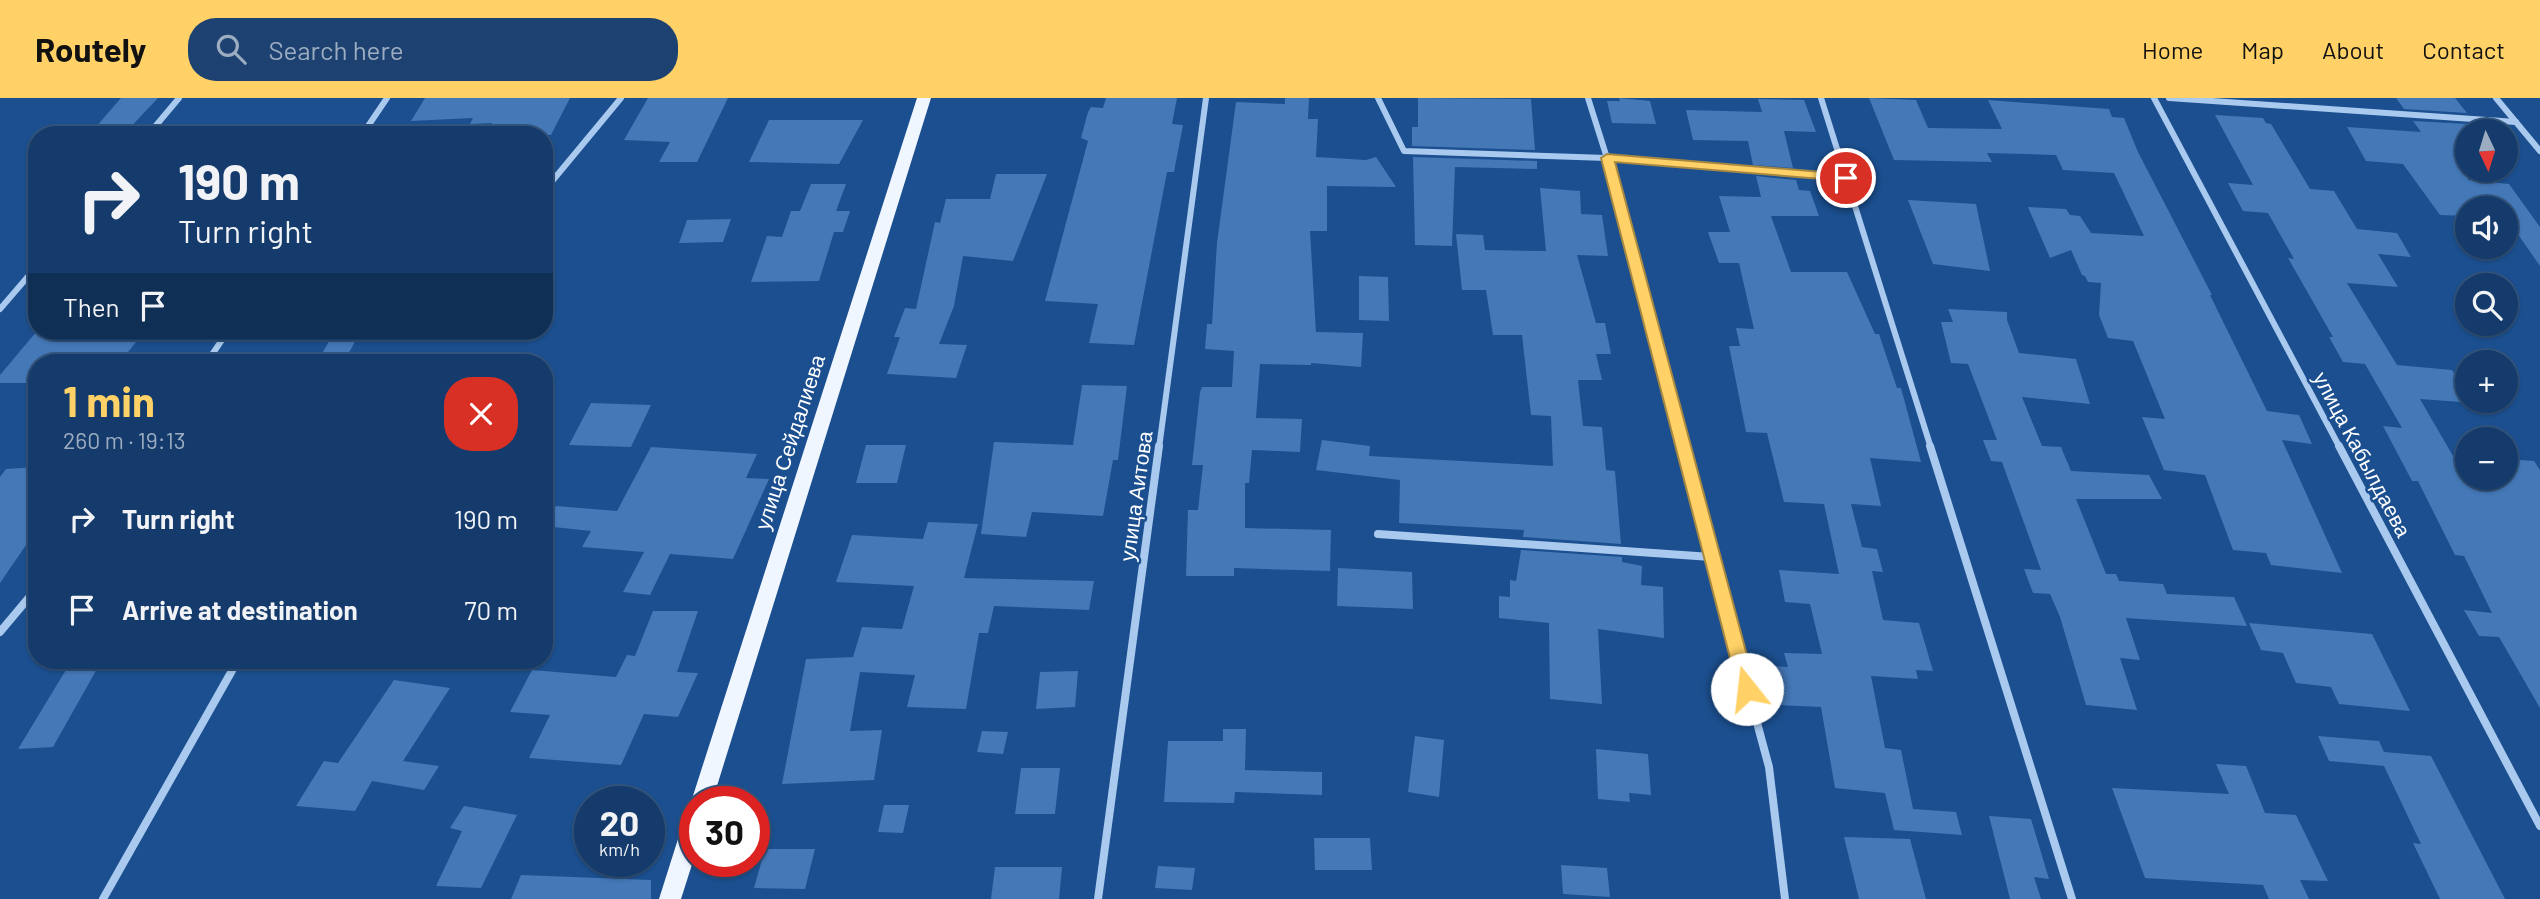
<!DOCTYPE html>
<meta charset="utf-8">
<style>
:root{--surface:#143b6b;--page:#1d4271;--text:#f1f3f6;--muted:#9dadc1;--line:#33557e;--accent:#ffd166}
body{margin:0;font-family:Barlow,sans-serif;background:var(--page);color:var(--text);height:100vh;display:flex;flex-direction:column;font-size:26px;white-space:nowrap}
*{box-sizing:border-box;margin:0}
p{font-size:23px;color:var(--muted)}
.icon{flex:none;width:38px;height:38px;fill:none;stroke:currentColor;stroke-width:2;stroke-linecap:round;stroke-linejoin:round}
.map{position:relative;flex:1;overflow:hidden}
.panel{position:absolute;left:28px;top:256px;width:525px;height:315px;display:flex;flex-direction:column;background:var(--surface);border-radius:28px;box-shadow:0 2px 5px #0004,0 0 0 2px var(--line)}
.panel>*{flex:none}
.banner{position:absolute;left:28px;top:28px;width:525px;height:214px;border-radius:28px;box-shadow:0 2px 5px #0004,0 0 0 2px var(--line);background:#143b6b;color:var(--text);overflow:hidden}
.needle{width:46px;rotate:176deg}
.fabs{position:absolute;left:2455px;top:21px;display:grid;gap:14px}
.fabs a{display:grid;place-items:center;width:63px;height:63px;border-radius:50%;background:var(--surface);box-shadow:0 2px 5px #0004,0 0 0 2px var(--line);font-size:35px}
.speed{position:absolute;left:574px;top:688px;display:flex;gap:14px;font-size:35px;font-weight:700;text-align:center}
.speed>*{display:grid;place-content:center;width:91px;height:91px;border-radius:50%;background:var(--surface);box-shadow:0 2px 5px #0004,0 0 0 2px var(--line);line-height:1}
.speed small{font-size:18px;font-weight:400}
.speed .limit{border:10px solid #d22;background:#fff;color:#111}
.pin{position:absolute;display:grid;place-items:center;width:60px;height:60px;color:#fff;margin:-30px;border:4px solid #fff;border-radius:50%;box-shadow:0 2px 7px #0007}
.me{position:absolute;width:77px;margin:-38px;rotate:344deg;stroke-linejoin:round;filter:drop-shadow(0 0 5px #0008)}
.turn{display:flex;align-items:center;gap:24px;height:147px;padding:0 35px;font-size:32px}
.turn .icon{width:91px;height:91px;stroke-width:2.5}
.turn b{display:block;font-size:49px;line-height:60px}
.then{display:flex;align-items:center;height:66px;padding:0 35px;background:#0003;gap:14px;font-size:26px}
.round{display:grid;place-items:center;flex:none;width:74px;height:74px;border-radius:28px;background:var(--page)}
.headline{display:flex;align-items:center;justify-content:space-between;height:119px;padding:0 35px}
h1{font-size:42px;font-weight:700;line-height:52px;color:var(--accent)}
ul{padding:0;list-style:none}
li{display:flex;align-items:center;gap:21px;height:91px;padding:0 35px}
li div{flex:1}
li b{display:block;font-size:26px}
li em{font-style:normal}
header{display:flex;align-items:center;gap:42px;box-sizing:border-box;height:98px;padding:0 35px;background:var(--accent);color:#111}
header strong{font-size:33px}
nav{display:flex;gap:38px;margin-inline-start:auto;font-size:24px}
.search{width:490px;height:63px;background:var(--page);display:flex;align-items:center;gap:18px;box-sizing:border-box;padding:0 24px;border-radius:28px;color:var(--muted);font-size:26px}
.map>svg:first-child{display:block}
.building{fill:#4478b7}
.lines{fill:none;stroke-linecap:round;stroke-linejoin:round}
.street-far1{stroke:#a9c9ee;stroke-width:6}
.street{stroke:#a9c9ee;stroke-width:8}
.primary{fill:#f0f6ff;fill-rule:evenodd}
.route{fill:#ffd166;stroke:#a68842;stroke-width:2}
.labels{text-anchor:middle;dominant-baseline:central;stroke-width:5;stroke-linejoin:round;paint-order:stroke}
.street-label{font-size:21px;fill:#fff;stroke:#1b4f8f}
</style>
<header>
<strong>Routely</strong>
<div class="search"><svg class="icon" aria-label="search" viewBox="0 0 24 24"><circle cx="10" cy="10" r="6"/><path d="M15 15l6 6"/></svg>Search here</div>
<nav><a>Home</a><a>Map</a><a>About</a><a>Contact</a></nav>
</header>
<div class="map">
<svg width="2540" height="801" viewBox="0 0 2540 801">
<rect width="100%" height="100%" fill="#1b4f8f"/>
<g class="building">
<path d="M121,0H158L124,36L89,37Z"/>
<path d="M425,0H570L551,37H485L492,25L470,26L473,20L411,23Z"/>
<path d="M648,0H728L697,64H659L670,44L624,42Z"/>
<path d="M1106,0H1177L1172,26L1183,27L1174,74H1167L1134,247L1089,245L1098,206L1045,203L1088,43L1081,40L1088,14L1091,9L1103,10Z"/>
<path d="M1285,0H1309L1308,21H1318L1316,59L1366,62L1376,59L1396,89L1327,88V133H1310L1316,234L1363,235L1361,269L1311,265V267L1260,266L1256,320L1302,321L1300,354L1252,352L1249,385H1245V430L1331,432L1330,473L1234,470V478H1186L1188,412H1198L1203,367H1192L1200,294L1202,289H1232L1234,253L1205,251L1207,226H1212L1217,145L1236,4L1285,6Z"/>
<path d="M1418,0L1531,1L1535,52L1412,48V29H1418Z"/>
<path d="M1619,0L1650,3L1656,26L1612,25L1607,3H1620Z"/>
<path d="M1869,0L1916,2L1928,30L2002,31L1988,2L2109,11L2112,19L2124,20L2138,54L2212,197H2210L2267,313L2299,317L2312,346L2282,342L2342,475L2271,467L2266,455L2233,452L2205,377L2164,372L2142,319L2165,321L2133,243L2108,240L2099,217L2101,185L2088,184L2085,178L2082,177L2071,152L2050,160L2028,109L2066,111L2070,117L2080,118L2091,135L2144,138L2114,75L2063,72L2056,57L1987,55L1992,64L1894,62Z"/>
<path d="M2396,0H2455L2467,15L2404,11Z"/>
<path d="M1758,1L1804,2L1816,34L1784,33L1793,70L1753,67L1748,43L1693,42L1686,12L1762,14Z"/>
<path d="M2215,17L2263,20L2266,25L2271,26L2310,91L2334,93L2357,131L2397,135L2411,159L2378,156L2398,189L2347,185L2397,267L2452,272L2468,295V303L2474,305L2420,301L2453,358L2468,359V380H2506V361L2534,363L2540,372V610L2499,539L2479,538L2464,512L2492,515L2464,458L2455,457L2418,383H2412L2383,328L2402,330L2365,266L2343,264L2329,239H2333L2288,160L2294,161L2268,115L2243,113L2228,85L2253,87Z"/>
<path d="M769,22H863L839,66L749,64Z"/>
<path d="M2413,23L2468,26V82L2509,86L2540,129V168L2506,119V110H2468V118L2440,117L2403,66L2366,63L2347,29L2421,34Z"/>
<path d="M1413,59L1537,63V71L1455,69L1452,148L1415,147Z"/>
<path d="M996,76H1047L1013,163L963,158L954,208L939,246L967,247L956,280L887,276L900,239H894L905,210L916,211L935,124L940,125L946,101H990Z"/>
<path d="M1756,78L1796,82L1799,92L1810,93L1819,118H1771L1791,174H1847L1875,236H1879L1897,290H1901L1921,364L1870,360L1881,408L1851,406L1862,449L1877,451L1883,474L1872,473L1883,522L1919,525L1933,573L1916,572L1918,581L1871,578L1885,650L1901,652L1913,711L1956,714L1962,737L1894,732L1885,695L1835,690L1821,609L1777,607L1768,568L1788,569L1784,555L1822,556L1810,506L1785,504L1779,472L1839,476L1824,406L1784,404L1767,335L1746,334L1729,248H1740L1736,230L1754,231L1739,165H1719L1708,134H1730L1719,98L1761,99Z"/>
<path d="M811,86H846L836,113H850L843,134H834L819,183L751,184L767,138L782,139L791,113H800Z"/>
<path d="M1540,90L1580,93L1581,116L1602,117L1608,158L1577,157L1596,225H1605L1611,256H1596L1602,282H1578L1583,328L1602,329L1606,372L1615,373L1621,446L1523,439L1524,432L1399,425L1400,382L1316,372L1322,342L1370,348L1369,358L1553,368L1551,318L1531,317L1522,237H1493L1486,192H1462L1456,136L1483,137L1485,152L1546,153Z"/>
<path d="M1908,102L1976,106L1990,173L1933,166Z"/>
<path d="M731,121L723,144L679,145L687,122Z"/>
<path d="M1359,178L1388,179L1389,223L1359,222Z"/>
<path d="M1948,211L2007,214V222L2019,255L2076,261L2090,306L2022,299L2042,348L2061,349L2071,373L2149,377L2162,401H2076L2106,476H2116L2119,483L2163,486L2167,496L2234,499L2247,528L2126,520L2140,562L2120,560L2137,612L2086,607L2060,519L2050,496L2033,495L2024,471L2041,472L2002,364L1991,363L1983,342H1997L1968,266L1951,265L1941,224H1953Z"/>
<path d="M37,233H145L120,264H37V285H0V277Z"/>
<path d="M335,233H361L347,258L320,259Z"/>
<path d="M1082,287L1127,288L1118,362H1113L1103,418L1032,414L1026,439L981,436L994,344L1073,347Z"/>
<path d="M591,305L651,307L631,349L569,347Z"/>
<path d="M866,347H906L897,385H856Z"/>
<path d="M651,349L757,356L746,380L769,381L733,461L670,456L650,497L623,494L644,454L582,449L591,433L544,428L556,408L617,413Z"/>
<path d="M37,369V431L0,485V379L6,371Z"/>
<path d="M928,424L978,426L964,480L1094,483L1089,512L994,508L988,535H979L966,611L907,609L915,577L860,574L850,633L882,632L874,682L782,686L806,561L853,559L862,529L902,531L914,488L836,484L852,437L923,441Z"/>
<path d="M1521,452L1622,459V464L1642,468L1641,487L1663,489L1664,540L1598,531L1602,606L1550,601L1549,525L1499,520V498L1510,499V482L1516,483Z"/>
<path d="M1338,470L1412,474L1413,511L1337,508Z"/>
<path d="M653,513H698L677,574L698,575L678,619L644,616L621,667L529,660L550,617L510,614L532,572L616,579L627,557L635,558Z"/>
<path d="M2249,525L2372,536L2410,613L2339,606L2331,589L2296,585L2283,555L2261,552Z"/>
<path d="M72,562H102L53,649L18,651Z"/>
<path d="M1078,573L1075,609L1036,611L1040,574Z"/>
<path d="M394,582L450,590L403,663L439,668L424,692L372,683L355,713L296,708L324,663L338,665Z"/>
<path d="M1223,631H1246L1245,672L1322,674V697L1235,694L1234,705L1164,704L1168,643H1223Z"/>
<path d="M982,633L1008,634L1003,656L977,654Z"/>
<path d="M1415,638L1444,642L1439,699L1408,694Z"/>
<path d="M2318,638L2379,643L2384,654L2431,658L2505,801H2440L2413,745L2421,746L2384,668L2329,663Z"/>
<path d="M1596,651L1648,656L1651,697L1629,695L1630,704L1598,701Z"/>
<path d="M2216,666L2246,668L2265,715L2296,717L2328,783L2300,782L2309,801H2269L2263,787L2145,780L2112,690L2229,696Z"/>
<path d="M1021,670H1060L1055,716H1015Z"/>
<path d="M884,707H909L903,735L878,734Z"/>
<path d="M464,708L517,717L481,790L436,788L462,733L450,730Z"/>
<path d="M1989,718L2031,721L2049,781L2034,779L2041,801H2010Z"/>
<path d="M1844,739L1910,741L1926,801H1859Z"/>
<path d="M1314,740H1370L1372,772H1315Z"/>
<path d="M765,751H815L805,791L754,790Z"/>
<path d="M1561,767L1607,770L1610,799L1563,796Z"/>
<path d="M1158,768L1195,770L1192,792L1155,790Z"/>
<path d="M995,769H1062L1059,801H991Z"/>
<path d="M521,777L651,782V801H511Z"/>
</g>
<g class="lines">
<g class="street-far1">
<path d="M1378,0L1404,53L1607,60L1846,80"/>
<path d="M1588,0L1607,60L1683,350"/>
<path d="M1821,0L1931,350"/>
<path d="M2154,0L2340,350"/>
<path d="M2169,0L2516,24"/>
<path d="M2496,0L2540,53"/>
<path d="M148,37L179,0"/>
<path d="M362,37L387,0"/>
<path d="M544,93L621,0"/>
<path d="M0,211L37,168"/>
<path d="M207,264L228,233"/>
<path d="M1159,350L1206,0"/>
</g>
<g class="street">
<path d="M1682,348L1769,669L1785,801"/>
<path d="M1930,348L2072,801"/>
<path d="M2339,348L2540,728"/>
<path d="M1378,436L1711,459"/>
<path d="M0,534L37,490"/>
<path d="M103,801L238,562"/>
<path d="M1098,801L1159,348"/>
</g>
<g class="primary">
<path d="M917,0H931L712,704H695V711L691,704Z"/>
<path d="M695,713V757L681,801H659L684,722L688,715Z"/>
</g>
</g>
<path class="route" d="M1607,56L1846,76L1852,80L1846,83L1615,64L1756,591L1754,596L1747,598L1741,596L1738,591L1601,60Z"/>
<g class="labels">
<g class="street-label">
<text transform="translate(789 344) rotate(-72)">улица Сейдалиева</text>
<text transform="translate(2363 356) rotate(62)">улица Кабылдаева</text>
<text transform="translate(1135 398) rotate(-82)">улица Аитова</text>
</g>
</g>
</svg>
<div class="fabs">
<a><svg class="needle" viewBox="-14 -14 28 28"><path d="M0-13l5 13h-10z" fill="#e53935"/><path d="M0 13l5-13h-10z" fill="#9dadc1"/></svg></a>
<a><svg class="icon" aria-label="sound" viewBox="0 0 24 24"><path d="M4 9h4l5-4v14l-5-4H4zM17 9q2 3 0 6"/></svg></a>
<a><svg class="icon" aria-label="search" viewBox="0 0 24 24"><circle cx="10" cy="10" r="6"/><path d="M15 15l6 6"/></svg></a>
<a>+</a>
<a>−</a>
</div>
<div class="speed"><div>20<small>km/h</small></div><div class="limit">30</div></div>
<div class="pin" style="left:1846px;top:80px;background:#d93025"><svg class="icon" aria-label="arrive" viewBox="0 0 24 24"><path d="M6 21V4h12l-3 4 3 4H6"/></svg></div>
<svg class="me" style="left:1747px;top:591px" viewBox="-20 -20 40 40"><circle r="19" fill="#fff"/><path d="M0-13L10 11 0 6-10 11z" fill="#ffd166"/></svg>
<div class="banner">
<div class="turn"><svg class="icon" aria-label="right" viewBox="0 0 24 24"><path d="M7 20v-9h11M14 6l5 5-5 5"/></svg><div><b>190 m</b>Turn right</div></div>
<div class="then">Then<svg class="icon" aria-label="arrive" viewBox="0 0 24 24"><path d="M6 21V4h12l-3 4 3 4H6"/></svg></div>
</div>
<section class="panel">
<div class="headline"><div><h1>1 min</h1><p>260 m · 19:13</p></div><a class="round" style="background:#d93025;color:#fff"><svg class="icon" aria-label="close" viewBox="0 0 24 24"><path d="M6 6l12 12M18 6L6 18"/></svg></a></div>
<ul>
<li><svg class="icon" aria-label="right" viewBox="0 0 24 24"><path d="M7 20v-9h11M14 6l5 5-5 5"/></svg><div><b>Turn right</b></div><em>190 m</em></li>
<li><svg class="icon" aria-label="arrive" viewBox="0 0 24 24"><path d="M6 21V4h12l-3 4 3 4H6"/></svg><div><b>Arrive at destination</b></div><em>70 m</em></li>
</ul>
</section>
</div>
